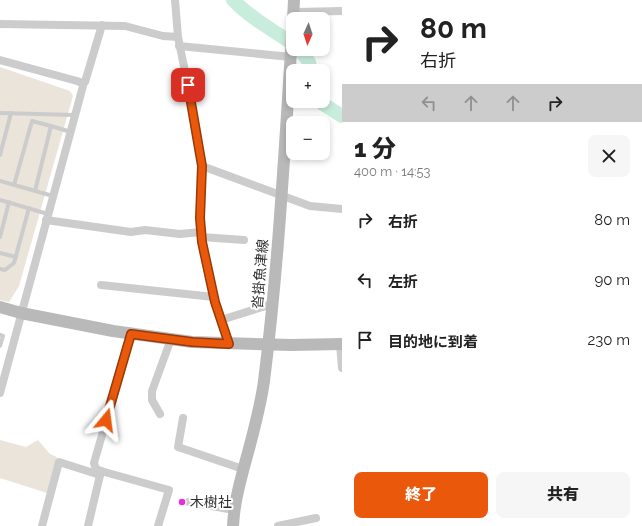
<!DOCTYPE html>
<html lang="ja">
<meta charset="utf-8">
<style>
:root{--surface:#fff;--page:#f6f6f6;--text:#222;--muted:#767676;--accent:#ea580c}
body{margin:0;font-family:Raleway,"Noto Sans JP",sans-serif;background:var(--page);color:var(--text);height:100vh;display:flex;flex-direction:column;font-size:15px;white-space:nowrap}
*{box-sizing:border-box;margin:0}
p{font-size:13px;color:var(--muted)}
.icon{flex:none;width:22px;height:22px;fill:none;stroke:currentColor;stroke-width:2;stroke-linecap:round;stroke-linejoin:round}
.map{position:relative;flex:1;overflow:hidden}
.drawer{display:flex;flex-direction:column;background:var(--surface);width:300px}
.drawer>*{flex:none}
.guide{background:#fff;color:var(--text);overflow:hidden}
.needle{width:26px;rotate:183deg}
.buttons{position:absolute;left:286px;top:12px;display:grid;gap:8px}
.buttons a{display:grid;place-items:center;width:44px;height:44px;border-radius:8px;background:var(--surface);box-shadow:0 2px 6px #0003;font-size:20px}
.pin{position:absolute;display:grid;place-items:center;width:34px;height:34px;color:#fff;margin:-17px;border-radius:8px;box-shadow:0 2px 6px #0006}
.me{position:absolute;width:44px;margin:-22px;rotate:16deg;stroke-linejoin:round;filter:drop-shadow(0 0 3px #0008)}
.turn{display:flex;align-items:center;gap:14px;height:84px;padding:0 12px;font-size:18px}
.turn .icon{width:52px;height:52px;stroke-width:2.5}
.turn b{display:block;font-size:28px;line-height:34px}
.lanes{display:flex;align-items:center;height:38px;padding:0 12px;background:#0003;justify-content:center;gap:20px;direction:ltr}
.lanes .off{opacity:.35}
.round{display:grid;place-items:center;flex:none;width:42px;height:42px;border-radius:8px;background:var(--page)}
.headline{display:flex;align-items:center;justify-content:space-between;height:68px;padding:0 12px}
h1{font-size:24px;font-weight:800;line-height:30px}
.button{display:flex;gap:8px;margin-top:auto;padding:8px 12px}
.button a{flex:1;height:46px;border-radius:8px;background:var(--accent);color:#fff;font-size:16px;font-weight:800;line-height:46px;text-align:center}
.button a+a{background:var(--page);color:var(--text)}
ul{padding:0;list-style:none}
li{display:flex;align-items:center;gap:12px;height:60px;padding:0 12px}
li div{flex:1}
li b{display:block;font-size:15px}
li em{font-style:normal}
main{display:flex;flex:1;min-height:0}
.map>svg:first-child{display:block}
.green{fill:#eae4da}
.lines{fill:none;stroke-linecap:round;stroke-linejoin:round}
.river{stroke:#c8eddd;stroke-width:14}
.lane{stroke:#ccc;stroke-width:4}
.street{stroke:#ccc;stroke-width:8}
.secondary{stroke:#b9b9b9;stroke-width:12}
.route-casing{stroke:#983908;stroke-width:10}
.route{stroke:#ea580c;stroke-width:7}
.poi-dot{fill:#ea2dd6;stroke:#fff;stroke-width:1.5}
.labels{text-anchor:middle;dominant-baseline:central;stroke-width:4;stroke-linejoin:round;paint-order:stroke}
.street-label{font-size:14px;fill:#2f2f2f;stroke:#fff}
.poi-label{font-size:14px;fill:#2f2f2f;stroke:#fff;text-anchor:start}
</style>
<main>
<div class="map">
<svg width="342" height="526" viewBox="0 0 342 526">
<rect width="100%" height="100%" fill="#fff"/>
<g class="green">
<path d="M0,67L70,91L73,96L19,286L9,302L0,300Z"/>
<path d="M0,440L26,447L38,440L50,454L57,457L47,493L0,478Z"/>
</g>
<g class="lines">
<g class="river">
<path d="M233,0C250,18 273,30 293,44"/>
<path d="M299,49L309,62L311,71"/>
<path d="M321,101L323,104L342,116"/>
</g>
<g class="lane">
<path d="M0,113L75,115"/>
<path d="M0,155L11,113"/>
<path d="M0,181L53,196"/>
<path d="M14,185L32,121L51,126"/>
<path d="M35,191L51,126L71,132"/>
<path d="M0,200L48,214"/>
<path d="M0,237L9,202"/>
<path d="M0,253L16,257"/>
<path d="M0,269L5,270L14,263L29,208"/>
<path d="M0,335L3,336L0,346"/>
</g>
<g class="street">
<path d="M175,0L178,37L193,111L202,166L200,218L202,242L215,302L229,344"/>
<path d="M294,12L342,11"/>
<path d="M0,24L125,26L163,36L178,37"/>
<path d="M179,46L291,57"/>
<path d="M0,60L77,81L82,83L83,86L0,393"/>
<path d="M82,83L85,82L102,25"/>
<path d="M202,166L310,206L342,209"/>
<path d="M46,220L131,232L145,230L180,234L201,232"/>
<path d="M201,237L244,240"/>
<path d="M101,285L214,297"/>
<path d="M221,320L272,304"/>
<path d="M131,334L94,463L96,469L101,471L169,490L158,526"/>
<path d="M340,344L342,368"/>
<path d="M160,414L152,400V391L171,339"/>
<path d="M183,418L178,447L243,469"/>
<path d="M189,502L234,510"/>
<path d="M42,526L59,462L100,475"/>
<path d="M88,526L101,471"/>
<path d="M278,526L316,518"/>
</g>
<g class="secondary">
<path d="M293,19L294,0"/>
<path d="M0,307L21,313L113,331L192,342L291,345L342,344"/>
<path d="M233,526C234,505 239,486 244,467C252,438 260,410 264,381C279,262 285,141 293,21"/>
</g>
</g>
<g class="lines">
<g class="route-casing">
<path id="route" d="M106,420L131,334L192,342L229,344L215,302L202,242L200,218L202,166L188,85"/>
</g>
<use href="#route" class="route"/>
</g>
<circle class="poi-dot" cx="182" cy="502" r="4"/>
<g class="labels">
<g class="street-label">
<text transform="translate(260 274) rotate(-85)">沓掛魚津線</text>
</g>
<g class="poi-label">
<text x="190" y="502">木樹社</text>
</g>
</g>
</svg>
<div class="buttons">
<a><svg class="needle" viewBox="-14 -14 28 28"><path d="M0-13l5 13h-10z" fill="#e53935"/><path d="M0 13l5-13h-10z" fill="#767676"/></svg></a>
<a>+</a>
<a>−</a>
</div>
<div class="pin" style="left:188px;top:85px;background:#d93025"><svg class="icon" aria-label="arrive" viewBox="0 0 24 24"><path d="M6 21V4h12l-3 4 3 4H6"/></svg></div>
<svg class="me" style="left:106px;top:420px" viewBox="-20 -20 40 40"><path d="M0-17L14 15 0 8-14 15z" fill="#ea580c" stroke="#fff" stroke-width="4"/></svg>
</div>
<section class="drawer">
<div class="guide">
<div class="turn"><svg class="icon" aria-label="right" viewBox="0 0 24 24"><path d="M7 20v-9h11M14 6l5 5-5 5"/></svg><div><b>80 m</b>右折</div></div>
<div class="lanes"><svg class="icon off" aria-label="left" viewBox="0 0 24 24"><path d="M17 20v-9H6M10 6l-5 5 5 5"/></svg><svg class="icon off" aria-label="ahead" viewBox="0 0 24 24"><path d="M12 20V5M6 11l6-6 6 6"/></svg><svg class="icon off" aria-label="ahead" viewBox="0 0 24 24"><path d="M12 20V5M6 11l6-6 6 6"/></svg><svg class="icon" aria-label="right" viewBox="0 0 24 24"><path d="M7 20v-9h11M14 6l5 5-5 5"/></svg></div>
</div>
<div class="headline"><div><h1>1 分</h1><p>400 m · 14:53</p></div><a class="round"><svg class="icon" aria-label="close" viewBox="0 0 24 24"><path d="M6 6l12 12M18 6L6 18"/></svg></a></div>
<ul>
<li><svg class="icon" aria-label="right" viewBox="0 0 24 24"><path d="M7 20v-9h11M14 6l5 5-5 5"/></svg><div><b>右折</b></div><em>80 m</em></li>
<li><svg class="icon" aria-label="left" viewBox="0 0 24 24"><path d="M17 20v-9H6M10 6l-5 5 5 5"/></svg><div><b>左折</b></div><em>90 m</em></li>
<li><svg class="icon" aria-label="arrive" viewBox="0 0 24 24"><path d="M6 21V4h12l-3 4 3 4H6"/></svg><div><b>目的地に到着</b></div><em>230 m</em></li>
</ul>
<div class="button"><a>終了</a><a>共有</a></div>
</section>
</main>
